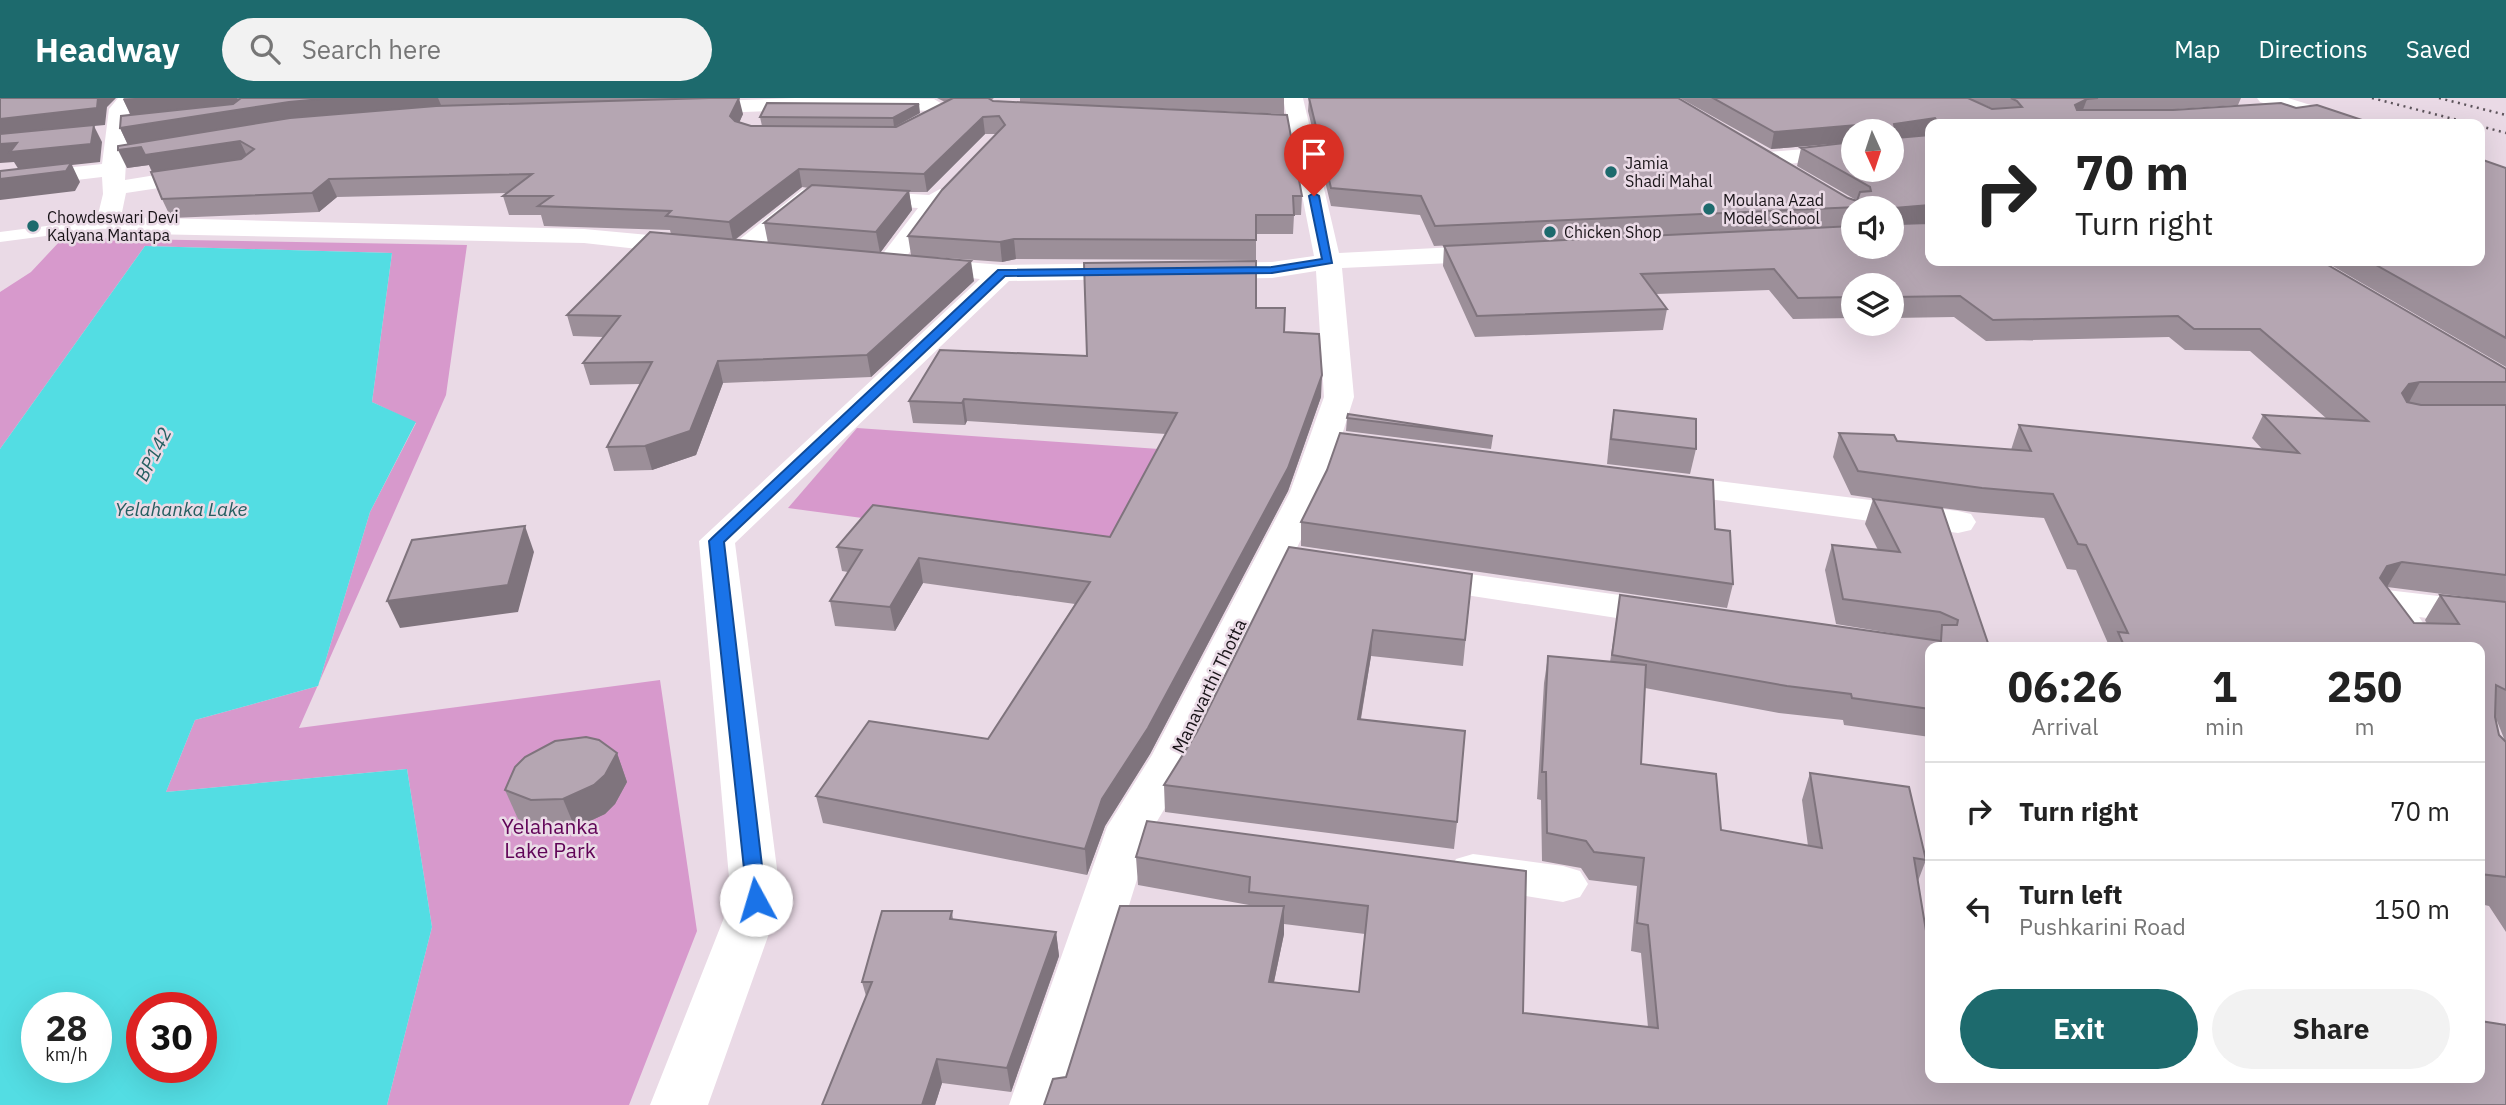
<!DOCTYPE html>
<style>
:root{--surface:#fff;--page:#f2f2f2;--text:#222;--muted:#767676;--line:#e0e0e0;--accent:#1d6a6d}
body{margin:0;font-family:"IBM Plex Sans",sans-serif;background:var(--page);color:var(--text);height:100vh;display:flex;flex-direction:column;font-size:26px;white-space:nowrap}
*{box-sizing:border-box;margin:0}
p{font-size:23px;color:var(--muted)}
.icon{flex:none;width:38px;height:38px;fill:none;stroke:currentColor;stroke-width:2;stroke-linecap:round;stroke-linejoin:round}
.map{position:relative;flex:1;overflow:hidden}
.side{position:absolute;left:1925px;top:544px;width:560px;height:441px;display:flex;flex-direction:column;background:var(--surface);border-radius:14px;box-shadow:0 7px 28px #0002}
.side>*{flex:none}
.hud{position:absolute;left:1925px;top:21px;width:560px;height:147px;border-radius:14px;box-shadow:0 7px 28px #0002;background:#fff;color:var(--text);overflow:hidden}
.needle{width:46px;rotate:177deg}
.tools{position:absolute;left:1841px;top:21px;display:grid;gap:14px}
.tools a{display:grid;place-items:center;width:63px;height:63px;border-radius:50%;background:var(--surface);box-shadow:0 7px 28px #0002;font-size:35px}
.speed{position:absolute;left:21px;top:894px;display:flex;gap:14px;font-size:35px;font-weight:700;text-align:center}
.speed>*{display:grid;place-content:center;width:91px;height:91px;border-radius:50%;background:var(--surface);box-shadow:0 7px 28px #0002;line-height:1}
.speed small{font-size:18px;font-weight:400}
.speed .limit{border:10px solid #d22;background:#fff;color:#111}
.pin{position:absolute;display:grid;place-items:center;width:60px;height:60px;color:#fff;margin:-72px -30px;border-radius:50% 50% 50% 0;rotate:-45deg;box-shadow:0 0 7px #0007}
.pin .icon{rotate:45deg}
.me{position:absolute;width:77px;margin:-38px;rotate:354deg;stroke-linejoin:round;filter:drop-shadow(0 0 5px #0008)}
.turn{display:flex;align-items:center;gap:24px;height:147px;padding:0 35px;font-size:32px}
.turn .icon{width:91px;height:91px;stroke-width:2.5}
.turn b{display:block;font-size:49px;line-height:60px}
.eta{display:flex;justify-content:space-evenly;align-items:center;height:119px;text-align:center}
.eta b{font-size:42px;font-weight:800;line-height:49px}
.button{display:flex;gap:14px;margin-top:auto;padding:14px 35px}
.button a{flex:1;height:80px;border-radius:42px;background:var(--accent);color:#fff;font-size:28px;font-weight:800;line-height:80px;text-align:center}
.button a+a{background:var(--page);color:var(--text)}
ul{padding:0;list-style:none}
li{display:flex;align-items:center;gap:21px;height:98px;padding:0 35px;border-top:2px solid var(--line)}
li div{flex:1}
li b{display:block;font-size:26px}
li em{font-style:normal}
header{display:flex;align-items:center;gap:42px;box-sizing:border-box;height:98px;padding:0 35px;background:var(--accent);color:#fff}
header strong{font-size:33px}
nav{display:flex;gap:38px;margin-inline-start:auto;font-size:24px}
.search{width:490px;height:63px;background:var(--page);display:flex;align-items:center;gap:18px;box-sizing:border-box;padding:0 24px;border-radius:38px;color:var(--muted);font-size:26px}
.map>svg:first-child{display:block}
.green{fill:#d799cc}
.water{fill:#53dde3;fill-rule:evenodd}
.lines{fill:none;stroke-linecap:round;stroke-linejoin:round}
.lane{fill:#fff;fill-rule:evenodd}
.street{fill:#fff;fill-rule:evenodd}
.rail{stroke:#5d545b;stroke-width:2.5;stroke-dasharray:2 4.5;stroke-linecap:butt}
.wall{fill:#9c8f99;fill-rule:evenodd}
.shaded-wall{fill:#7f747d}
.building{fill:#b5a6b2;stroke:#7f747d;stroke-width:2}
.route{fill:#1a73e8;stroke:#114b97;stroke-width:2}
.poi-dot{fill:#1d6a6d;stroke:#eadae6;stroke-width:2.5}
.labels{text-anchor:middle;dominant-baseline:central;stroke-width:5;stroke-linejoin:round;paint-order:stroke}
.far-poi-label{font-size:16px;fill:#191418;stroke:#eadae6;text-anchor:start}
.street-label{font-size:18px;fill:#191418;stroke:#eadae6}
.water-label{font-size:19px;font-style:italic;fill:#255e60;stroke:#eadae6}
.near-park-label{font-size:21px;fill:#600457;stroke:#eadae6}
</style>
<header>
<strong>Headway</strong>
<div class="search"><svg class="icon" aria-label="search" viewBox="0 0 24 24"><circle cx="10" cy="10" r="6"/><path d="M15 15l6 6"/></svg>Search here</div>
<nav><a>Map</a><a>Directions</a><a>Saved</a></nav>
</header>
<div class="map">
<svg width="2506" height="1007" viewBox="0 0 2506 1007">
<rect width="100%" height="100%" fill="#eadae6"/>
<g class="green">
<path d="M75,140L467,147L446,297L299,630L660,582L697,833L629,1007H387L432,829L407,671L166,694L195,622L318,588L370,414L416,325L372,304L392,155L145,148L0,351V194L31,174L60,143Z"/>
<path d="M857,330L1159,351L1107,453L788,410Z"/>
</g>
<path class="water" d="M145,148L392,155L372,304L416,324L370,414L318,588L195,622L166,694L407,671L432,829L387,1007H0V351ZM37,910H96V970H37ZM142,910H201V970H142Z"/>
<g class="lines">
<path class="lane" d="M108,120L114,121V129L0,144V134Z"/>
<g class="street">
<path d="M118,0H139L129,12L125,82L205,69L216,76L205,83L126,95L121,119L584,131L692,141L701,144L705,149L701,154L692,157L584,145L147,136L99,130L96,125L103,96L102,79L0,91V77L102,66L109,11Z"/>
<path d="M795,0L934,1L944,7L934,13L846,10L689,16L679,10L689,4Z"/>
<path d="M1283,0H1303L1339,155L1495,147L1504,150L1508,155L1504,160L1495,163L1342,170L1354,299L1324,394L1195,660L1153,730L1067,1007H1009L1107,729L1152,657L1290,394L1324,299L1316,173L1272,180L1202,181L1193,179L1189,173L1193,167L1202,165L1272,164L1314,158Z"/>
<path d="M2257,0H2288L2359,22L2362,26H2331L2260,4Z"/>
<path d="M1853,47V59L1768,68L1757,61L1768,54Z"/>
<path d="M810,90L929,97L940,91L948,93L952,98L897,171H879L875,166L918,110L815,104L748,159H730L726,154L730,149L802,92Z"/>
<path d="M919,160L1002,167L1135,165L1144,167L1148,173L1144,179L1135,181L1009,183L735,445L781,802L708,1007H650L731,802L699,443L980,181L910,173L906,168L910,163Z"/>
<path d="M1662,376L1958,413L1971,416L1976,424L1971,432L1958,435L1650,393L1645,386L1650,379Z"/>
<path d="M1420,469L1669,504L1683,508L1688,516L1683,524L1669,528L1407,488L1401,480L1407,472Z"/>
<path d="M2387,492L2506,506V530L2419,519L2441,550H2400L2368,504L2373,496Z"/>
<path d="M1473,756L1563,768L1580,773L1588,786L1580,799L1563,804L1456,787L1449,774L1456,761Z"/>
</g>
<g class="rail">
<path d="M2372,0L2473,26"/>
<path d="M2439,0L2506,17"/>
<path d="M2480,28L2506,35"/>
</g>
</g>
<g class="wall">
<path d="M124,0H692L743,16L739,25L751,28H762L760,19L920,15L895,29H896L945,4L937,0H994L991,2L1302,98L1301,117H1294L1293,136H1256V162L1016,161L1002,164L933,159L974,183L871,279L723,285L696,357L652,372L614,373L607,349L640,286L590,287L583,265L603,239L573,238L567,217L671,136L670,132L544,128L541,117H509L503,98L507,95L337,99L319,114L171,120L162,101L149,67L127,70L128,47L120,30L131,17L123,1ZM985,36H996L908,138L911,157L880,155L912,112L909,94H927ZM802,89L809,90L764,125L768,145L735,142Z"/>
<path d="M1020,0H1284V16L1020,4Z"/>
<path d="M1309,0H1678L1848,100L1856,102L1797,68L1801,50L1853,44L1771,51L1680,0H1968L1992,11H1994L1968,0H2241L2238,7L2163,12L2296,10L2374,26H1930V163L2506,271V504L2387,489L2414,525L2427,526L2425,522L2440,497L2506,504V834L2489,808L2480,806V550H2110L2076,472L2067,471L2044,420L1973,414L1942,410L1989,548L1930,550V639L1844,627L1843,622L1779,615L1645,590L1641,666L1721,732L1808,748L1802,702L1810,675L1926,762L1918,783L1930,980L2504,927L2505,925L2506,1007L1066,979L1249,808V807L1138,787L1136,759L1526,773L1523,915L1648,929L1641,855L1631,853L1637,788L1589,782L1581,770L1542,763L1541,702L1537,701L1544,585L1548,558L1610,564L1620,497L1933,542L1836,526L1825,472L1832,447L1878,452L1865,426L1873,401L1940,410L1851,397L1833,359L1839,335L1897,343L2011,352L2019,327L2262,351L2252,340L2263,317L2327,321L2250,253L2185,252L2169,239L1986,243L1954,219L1892,220V187H1853V220L1793,221L1769,192L1656,196L1667,211L1663,232L1475,239L1443,168L1444,148L1729,134L1434,148L1420,117L1331,108L1308,13ZM1853,33H1892L1853,72ZM1853,110H1892L1853,149ZM2495,622L2497,623L2505,643L2499,637ZM1284,826L1365,836L1359,894L1274,884L1284,836Z"/>
<path d="M2506,70V269L2324,163H2480Z"/>
<path d="M1256,210L1285,234L1321,299L1288,393L1150,656L1105,728L1087,777L823,725L816,698L988,641L1075,506L923,485L895,533L835,528L830,503L848,474L842,473L837,449L1110,439L1166,336L967,323L965,327L913,325L909,303L1087,258Z"/>
<path d="M1614,312L1696,351L1690,376L1607,366L1610,336Z"/>
<path d="M1347,320L1493,338L1491,351L1346,333Z"/>
<path d="M1301,424L1715,431L1733,486L1727,510L1301,448Z"/>
<path d="M1472,476L1463,568L1371,558L1361,621L1457,724L1454,751L1165,714L1164,687L1197,634Z"/>
<path d="M617,655L627,684L615,706L605,716L575,730L543,731L518,721L505,692Z"/>
<path d="M952,813L953,821L1056,834L1059,858L1011,994L942,985L935,1007H822L866,898L862,884Z"/>
</g>
<g class="shaded-wall">
<path d="M98,0H116L107,9L105,27L94,28L102,44L100,64L72,67L80,84L75,93L0,102V81L19,72L14,64L0,65V46L17,45L91,46L0,40V21Z"/>
<path d="M135,0H237L240,5L131,18L123,1Z"/>
<path d="M332,0H438L441,7L128,47L120,30L289,4Z"/>
<path d="M739,0L743,16L734,36L730,18Z"/>
<path d="M2087,1L2081,17L2070,24L2075,7Z"/>
<path d="M919,6L920,15L894,29L893,20Z"/>
<path d="M983,19L985,36L927,94L924,76Z"/>
<path d="M1935,20L1933,26H1930V37L1892,43L1894,26Z"/>
<path d="M1857,27L1856,33H1853V44L1771,51L1774,34Z"/>
<path d="M240,43L248,60L153,75L149,67L127,70L118,52L141,49Z"/>
<path d="M799,71L802,89L733,143L729,124Z"/>
<path d="M329,81L337,99L319,114L312,95Z"/>
<path d="M909,93L912,112L880,155L876,134Z"/>
<path d="M1930,107V125L1892,129L1895,110Z"/>
<path d="M1014,141L1016,161L1002,164L1000,144Z"/>
<path d="M971,163L974,183L871,279L867,257Z"/>
<path d="M718,263L723,285L696,357L652,372L645,348Z"/>
<path d="M1322,277L1321,299L1288,393L1150,656L1105,728L1087,777L1085,751L1102,701Z"/>
<path d="M2420,284L2408,306L2402,295L2409,286Z"/>
<path d="M964,301L967,323L965,327L962,305Z"/>
<path d="M525,428L534,454L518,514L400,530L387,503Z"/>
<path d="M919,460L923,485L895,533L890,509Z"/>
<path d="M2402,464L2387,489L2372,493L2387,468Z"/>
<path d="M1373,532L1371,558L1356,648L1358,621Z"/>
<path d="M617,655L627,684L615,706L605,716L575,730L563,701Z"/>
<path d="M1284,808V836L1268,912L1269,884Z"/>
<path d="M1056,834L1059,858L1011,994L1007,970Z"/>
<path d="M937,961L942,985L935,1007H922Z"/>
</g>
<g class="building">
<path d="M0,0H98L97,10L0,21Z"/>
<path d="M241,0H332L289,4L120,30L121,18L233,6Z"/>
<path d="M709,0H739L730,18L735,23L751,28L896,29L953,0H988L993,3L1287,17L1302,98H1293L1294,117H1256V142L1014,141L1000,144L908,138L942,92L1005,27L999,18L983,19L924,76L799,71L729,124L666,118L671,113L538,108L552,98H503L532,76L329,81L312,95L162,101L151,74L241,61L254,51L240,43L145,57L141,49L118,52V48L290,20L436,8Z"/>
<path d="M1309,0H1678L1848,100L1857,103L1860,94L1871,93L1870,89L1801,50L1853,44V72H1892V33H1859L1860,30L1857,27L1774,34L1713,0H1968L1992,11L2022,9L2017,3L2011,0H2098L2087,1L2075,7L2077,12H2173L2281,5L2296,10L2317,7L2374,26H1937V23L1935,20L1894,26L1897,40L1930,37V107L1895,110L1898,126L1930,125V163H2321L2506,271V284H2420L2409,286L2402,295L2407,304L2421,307H2506V477L2402,464L2387,468L2380,480L2414,525L2459,526L2440,497L2506,504V592L2496,587L2495,619L2499,637L2506,644V779L2480,776V550H2125L2118,534L2128,535L2086,447L2078,446L2053,396L1982,390L1858,373L1839,335L1894,337L1897,343L2031,353L2019,327L2299,355L2263,317L2368,323L2260,231H2194L2178,218L1993,222L1960,198L1892,199V187H1853V199L1798,200L1774,171L1641,176L1667,211L1477,218L1444,148L1853,128V149H1892V110H1859L1858,109L1435,128L1421,98L1331,90Z"/>
<path d="M767,5L919,6L893,20L760,19Z"/>
<path d="M94,27L91,46L10,54L17,45L0,46V36Z"/>
<path d="M2480,61L2506,70V240L2369,163H2480Z"/>
<path d="M71,65L66,73L0,81V73Z"/>
<path d="M812,87L909,93L876,134L764,125Z"/>
<path d="M650,134L971,163L867,257L718,263L690,333L645,348L607,349L652,264L583,265L620,218L567,217Z"/>
<path d="M1256,163V210H1285L1284,234L1319,236L1322,277L1288,370L1148,630L1102,701L1085,751L816,698L869,623L988,641L1090,484L919,460L890,509L830,503L862,452L837,449L873,407L1110,439L1177,315L964,301L962,305L909,303L940,252L1087,258L1084,165Z"/>
<path d="M1614,312L1696,321V351L1611,341Z"/>
<path d="M1348,316L1493,338L1347,320Z"/>
<path d="M1340,335L1713,382L1715,431L1730,433L1733,486L1301,424L1327,372Z"/>
<path d="M1873,401L1942,410L1989,548L2002,550H1930V611L1852,600L1851,596L1787,588L1612,557L1620,497L1941,543L1942,527H1957L1958,522L1940,514L1843,501L1832,447L1900,454Z"/>
<path d="M525,428L508,487L387,503L412,442Z"/>
<path d="M1289,449L1472,476L1465,542L1373,532L1358,621L1465,633L1457,724L1164,687L1197,634Z"/>
<path d="M1548,558L1646,567L1641,666L1716,676L1721,732L1822,750L1810,675L1909,689L1926,762L1914,760L1929,851H1930V980H2480V923L2506,927V1007H1044L1053,981L1066,979L1120,808H1284L1269,884L1359,894L1368,808L1249,794L1250,779L1136,759L1147,723L1526,773L1523,915L1658,930L1648,827L1637,825L1644,760L1594,754L1586,743L1547,735L1546,674H1542Z"/>
<path d="M586,639L599,642L617,655L605,677L594,687L563,701L531,702L505,692L515,669L525,659L555,643Z"/>
<path d="M882,813H952L950,821L1056,834L1007,970L937,961L922,1007H822L872,884H862Z"/>
</g>
<path class="route" d="M1314,95L1319,98L1332,165L1272,175L1005,178L724,444L766,802L763,808H748L709,443L712,440L998,172L1272,169L1322,161L1309,98Z"/>
<g class="poi-dot">
<circle cx="1611" cy="74" r="7"/>
<circle cx="1709" cy="111" r="7"/>
<circle cx="33" cy="128" r="7"/>
<circle cx="1550" cy="134" r="7"/>
</g>
<g class="labels">
<g class="far-poi-label">
<text x="1625" y="65">Jamia<tspan x="1625" dy="18">Shadi Mahal</tspan></text>
<text x="1723" y="102">Moulana Azad<tspan x="1723" dy="18">Model School</tspan></text>
<text x="47" y="119">Chowdeswari Devi<tspan x="47" dy="18">Kalyana Mantapa</tspan></text>
<text x="1564" y="134">Chicken Shop</text>
</g>
<g class="street-label">
<text transform="translate(1209 588) rotate(-64)">Manavarthi Thotta</text>
</g>
<g class="water-label">
<text transform="translate(153 356) rotate(-63)">BP142</text>
<text x="181" y="411">Yelahanka Lake</text>
</g>
<g class="near-park-label">
<text x="550" y="728">Yelahanka<tspan x="550" dy="24">Lake Park</tspan></text>
</g>
</g>
</svg>
<div class="tools">
<a><svg class="needle" viewBox="-14 -14 28 28"><path d="M0-13l5 13h-10z" fill="#e53935"/><path d="M0 13l5-13h-10z" fill="#767676"/></svg></a>
<a><svg class="icon" aria-label="sound" viewBox="0 0 24 24"><path d="M4 9h4l5-4v14l-5-4H4zM17 9q2 3 0 6"/></svg></a>
<a><svg class="icon" aria-label="layers" viewBox="0 0 24 24"><path d="M12 4l9 5-9 5-9-5zM3 14l9 5 9-5"/></svg></a>
</div>
<div class="speed"><div>28<small>km/h</small></div><div class="limit">30</div></div>
<div class="pin" style="left:1314px;top:98px;background:#d93025"><svg class="icon" aria-label="arrive" viewBox="0 0 24 24"><path d="M6 21V4h12l-3 4 3 4H6"/></svg></div>
<svg class="me" style="left:756px;top:802px" viewBox="-20 -20 40 40"><circle r="19" fill="#fff"/><path d="M0-13L10 11 0 6-10 11z" fill="#1a73e8"/></svg>
<div class="hud">
<div class="turn"><svg class="icon" aria-label="right" viewBox="0 0 24 24"><path d="M7 20v-9h11M14 6l5 5-5 5"/></svg><div><b>70 m</b>Turn right</div></div>
</div>
<section class="side">
<div class="eta">
<div><b>06:26</b><p>Arrival</p></div>
<div><b>1</b><p>min</p></div>
<div><b>250</b><p>m</p></div>
</div>
<ul>
<li><svg class="icon" aria-label="right" viewBox="0 0 24 24"><path d="M7 20v-9h11M14 6l5 5-5 5"/></svg><div><b>Turn right</b></div><em>70 m</em></li>
<li><svg class="icon" aria-label="left" viewBox="0 0 24 24"><path d="M17 20v-9H6M10 6l-5 5 5 5"/></svg><div><b>Turn left</b><p>Pushkarini Road</p></div><em>150 m</em></li>
</ul>
<div class="button"><a>Exit</a><a>Share</a></div>
</section>
</div>
